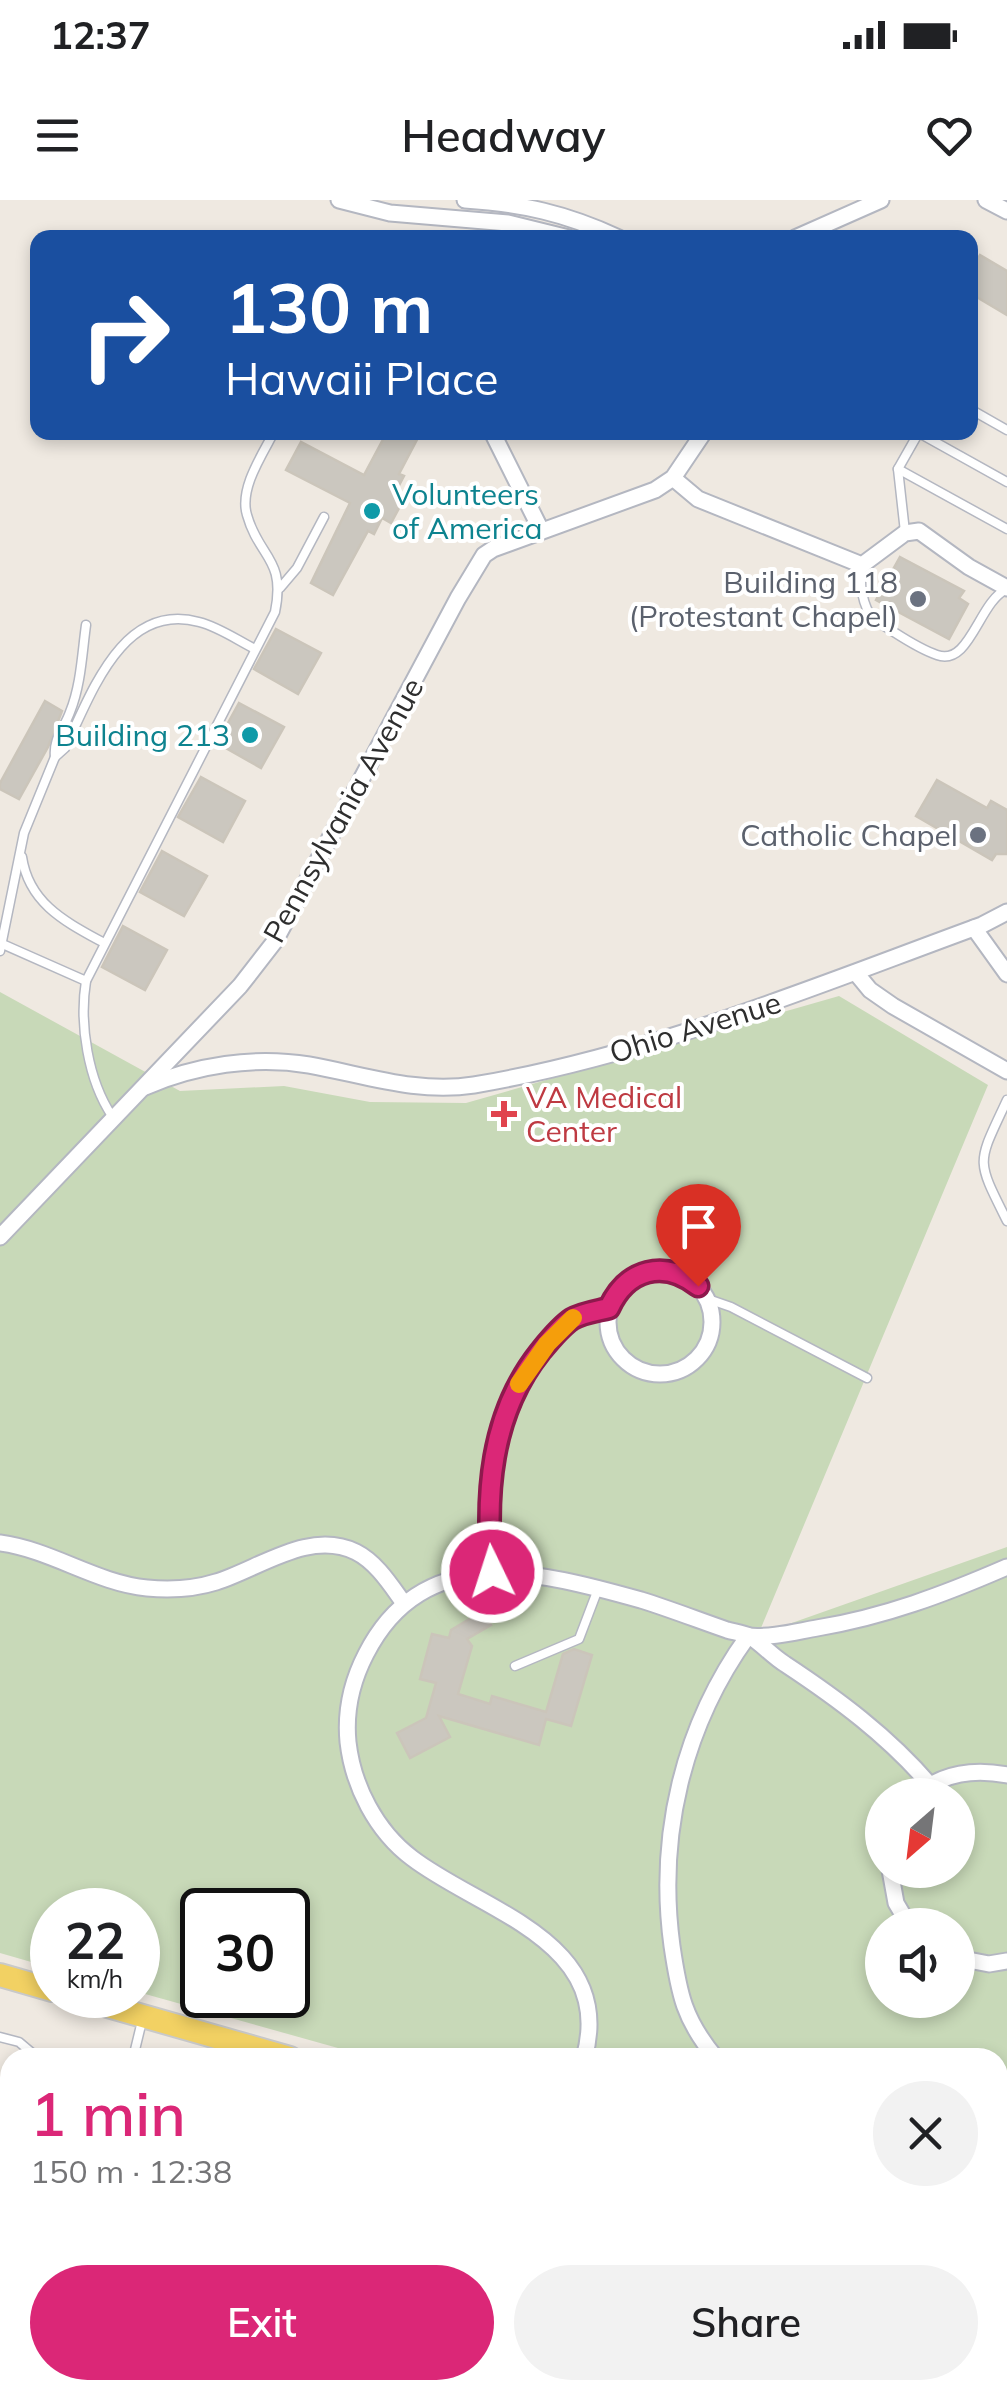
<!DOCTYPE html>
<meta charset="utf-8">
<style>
:root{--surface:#fff;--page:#f2f2f2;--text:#202124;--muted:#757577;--accent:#db2777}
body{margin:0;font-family:Mulish,sans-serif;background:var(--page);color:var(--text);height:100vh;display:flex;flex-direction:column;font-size:38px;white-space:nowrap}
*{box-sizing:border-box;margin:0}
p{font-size:32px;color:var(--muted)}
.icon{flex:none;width:55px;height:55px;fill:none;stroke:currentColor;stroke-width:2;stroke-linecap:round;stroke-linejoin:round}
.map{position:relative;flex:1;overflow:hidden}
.sheet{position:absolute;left:0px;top:1848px;width:1008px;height:352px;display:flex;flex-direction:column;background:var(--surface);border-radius:30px 30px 0 0;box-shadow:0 5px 15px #0003}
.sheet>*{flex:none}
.hud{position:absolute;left:30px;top:30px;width:948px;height:210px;border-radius:20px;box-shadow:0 5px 15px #0003;background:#1a4fa0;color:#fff;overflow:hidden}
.needle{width:65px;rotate:208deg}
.tools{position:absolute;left:865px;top:1578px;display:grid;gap:20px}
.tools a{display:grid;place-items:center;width:110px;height:110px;border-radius:50%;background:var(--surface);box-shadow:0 5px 15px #0003;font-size:50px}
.speed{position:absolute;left:30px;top:1688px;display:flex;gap:20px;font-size:50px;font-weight:700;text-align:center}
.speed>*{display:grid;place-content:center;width:130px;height:130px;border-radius:50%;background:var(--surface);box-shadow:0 5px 15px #0003;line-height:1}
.speed small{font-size:25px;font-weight:400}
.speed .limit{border:5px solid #111;border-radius:15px;background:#fff;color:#111}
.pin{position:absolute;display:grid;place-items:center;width:85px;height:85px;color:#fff;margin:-102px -42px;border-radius:50% 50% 50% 0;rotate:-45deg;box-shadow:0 0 10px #0007}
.pin .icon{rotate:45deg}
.me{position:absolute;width:110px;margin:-55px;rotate:356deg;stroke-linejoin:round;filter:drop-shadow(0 0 8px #0008)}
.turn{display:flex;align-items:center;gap:35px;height:210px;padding:0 30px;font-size:45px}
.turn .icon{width:130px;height:130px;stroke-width:2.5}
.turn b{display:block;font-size:70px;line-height:85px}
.round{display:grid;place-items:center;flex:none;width:105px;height:105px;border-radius:52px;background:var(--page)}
.summary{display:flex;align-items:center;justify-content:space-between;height:170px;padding:0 30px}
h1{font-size:60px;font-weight:600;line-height:75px;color:var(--accent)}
.action{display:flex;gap:20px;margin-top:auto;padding:20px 30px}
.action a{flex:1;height:115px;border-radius:60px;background:var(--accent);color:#fff;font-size:40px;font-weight:600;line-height:115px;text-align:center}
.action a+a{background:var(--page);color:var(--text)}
.status{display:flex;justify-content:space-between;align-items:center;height:70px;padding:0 50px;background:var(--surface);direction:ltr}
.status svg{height:28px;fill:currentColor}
header{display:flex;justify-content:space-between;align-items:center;height:130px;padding:0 30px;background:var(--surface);font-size:45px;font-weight:600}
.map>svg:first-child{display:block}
.cemetery{fill:#c8d9b8;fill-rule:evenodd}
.building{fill:#cbc7bf;stroke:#cbc5ba;stroke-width:2.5}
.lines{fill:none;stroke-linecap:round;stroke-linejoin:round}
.lane-casing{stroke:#b4b7c1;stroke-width:11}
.street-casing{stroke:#b4b7c1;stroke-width:19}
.secondary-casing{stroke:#b4b7c1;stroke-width:24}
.primary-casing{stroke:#c9c9c9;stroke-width:26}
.lane{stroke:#fff;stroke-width:8}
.street{stroke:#fff;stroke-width:15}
.secondary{stroke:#fff;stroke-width:20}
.primary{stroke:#f2d163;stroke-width:22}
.route-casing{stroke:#8e194d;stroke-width:25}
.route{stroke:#db2777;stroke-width:18}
.slow{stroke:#f59e0b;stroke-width:18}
.culture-dot{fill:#0f9aa8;stroke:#fff;stroke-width:4}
.worship-dot{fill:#6b7280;stroke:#fff;stroke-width:4}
.health-dot{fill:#e0444e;stroke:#fff;stroke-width:4}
.labels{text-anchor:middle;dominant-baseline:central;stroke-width:8;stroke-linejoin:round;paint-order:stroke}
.culture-label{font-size:30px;fill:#0d838f;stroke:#fff;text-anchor:start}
.worship-label{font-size:30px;fill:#5b616d;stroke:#fff;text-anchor:end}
.street-label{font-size:30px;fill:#2e2e2e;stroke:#fff}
.health-label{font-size:30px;fill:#be3a42;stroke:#fff;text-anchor:start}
</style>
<div class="status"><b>12:37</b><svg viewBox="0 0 49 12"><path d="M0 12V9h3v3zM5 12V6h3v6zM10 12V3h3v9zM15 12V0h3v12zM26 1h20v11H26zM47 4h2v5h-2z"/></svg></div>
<header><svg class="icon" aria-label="menu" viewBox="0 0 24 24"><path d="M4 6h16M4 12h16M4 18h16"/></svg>Headway<svg class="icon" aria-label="heart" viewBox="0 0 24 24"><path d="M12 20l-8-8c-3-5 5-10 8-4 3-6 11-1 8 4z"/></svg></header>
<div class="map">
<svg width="1007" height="2199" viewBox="0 0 1007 2199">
<rect width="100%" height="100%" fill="#efe9e1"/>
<path class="cemetery" d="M0,792L180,891L284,886L370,902L466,903L839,796L988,885L758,1435L1007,1347V2031L998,2028V1858L370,1857L138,1792V1710H52V1768L0,1753ZM882,1595H958V1670H882ZM202,1710H288V1795H202ZM882,1725H958V1800H882Z"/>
<g class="building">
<path d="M980,55L1007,71V115L970,93V71Z"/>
<path d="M387,232H421L399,274L404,276L395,293L405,297L391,323L382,318L374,334L368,331L333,395L311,383L350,303L286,270L301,242L364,275Z"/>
<path d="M900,357L964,391L959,398L968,404L949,439L876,400Z"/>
<path d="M276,429L321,453L298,494L254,469Z"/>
<path d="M45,501L62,511L48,547L19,599L0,589V583Z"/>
<path d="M239,503L284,527L261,568L217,543Z"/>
<path d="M201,577L245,601L223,642L178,617Z"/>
<path d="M937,580L987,608L991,601L1007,610V654H996L992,660L916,616Z"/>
<path d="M162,651L207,676L184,716L140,692Z"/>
<path d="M123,726L167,750L145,790L102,767Z"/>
<path d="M483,1411L491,1425L467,1439L472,1446L458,1494L490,1504L492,1496L546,1512L563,1454L574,1449L592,1455L571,1526L546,1519L539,1545L439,1516L450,1537L410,1558L397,1533L426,1518L436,1483L420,1479L432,1434L449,1438L451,1430Z"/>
</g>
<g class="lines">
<g class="lane-casing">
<g id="lane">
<path d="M970,209L1007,230"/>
<path d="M919,233L1007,282"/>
<path d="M898,269L1007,329"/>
<path d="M905,332L898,269L919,232"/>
<path d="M862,365C859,383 862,406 874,420C894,431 915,448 937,455C970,467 979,401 1007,389"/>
<path d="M280,388L297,368L324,317"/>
<path d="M55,557L65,548C91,495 122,401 199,422C219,427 237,440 255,449"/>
<path d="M22,657C29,704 66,722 104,743"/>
<path d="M0,743L86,781"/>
<path d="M0,751L24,633L55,557C53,538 64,529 70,512C81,485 82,454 86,425"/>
<path d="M1007,900C977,965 975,957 1007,1021"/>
<path d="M112,916C88,880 79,824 86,781L275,412C286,358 259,358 247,315C239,289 262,255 274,232"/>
<path d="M708,1099L731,1107L867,1178"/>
<path d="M515,1466L579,1439L598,1389"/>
<path d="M0,1837L19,1842L38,1858"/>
<path d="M133,1858L142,1821"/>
<path d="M0,1907L10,1910"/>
<path d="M0,1934L10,1936"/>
<path d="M0,2109L10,2112"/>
<path d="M216,2190L225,2199"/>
<path d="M332,2190L349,2199"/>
<path d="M103,2199L106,2190"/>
</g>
</g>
<g class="street-casing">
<g id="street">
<path d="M339,0L390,13L508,23L569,38"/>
<path d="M465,0C523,4 565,13 619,38"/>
<path d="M986,0L1007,11"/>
<path d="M795,38L881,0"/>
<path d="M492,232L541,330"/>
<path d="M673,278L698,299L862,365L905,333L919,331L969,367L1007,388"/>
<path d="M974,728L1007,774"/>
<path d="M856,773L870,790L893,806L1007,871"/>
<path d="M145,887C196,865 254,856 309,865C365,875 417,894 474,885C651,855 815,786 982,725L1007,712"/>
<path d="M0,1037L240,786L275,741L458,398L484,355L493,349L655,290L673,278L704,232"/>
<circle cx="660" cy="1122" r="52"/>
<path d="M0,1343C52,1350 96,1383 147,1388C170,1390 194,1389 216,1382C259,1369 309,1329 356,1352C376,1362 390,1384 403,1402"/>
<path d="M492,1373C485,1295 490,1216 540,1152C549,1141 560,1127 572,1119C582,1112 598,1111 609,1108"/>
<path d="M748,1436C771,1438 794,1432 817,1428C884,1417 945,1394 1007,1367"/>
<path d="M918,1595C942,1572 976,1569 1007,1575"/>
<path d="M890,1670L896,1703L909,1725"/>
<path d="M958,1758L989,1764L1007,1761"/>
<path d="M584,1858C617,1741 481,1711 412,1658C376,1631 353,1586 348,1542C345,1511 352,1481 366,1454C424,1340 541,1372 641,1400C670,1409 698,1420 727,1430C734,1432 743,1433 749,1436C761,1443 772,1456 785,1464C838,1499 888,1536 930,1585"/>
<path d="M716,1858C684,1820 679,1794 672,1746C657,1636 683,1526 748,1436"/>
<path d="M998,2012L1007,2015"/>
<path d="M702,2190L744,2199"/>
</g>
</g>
<g class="secondary-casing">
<path id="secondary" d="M416,2199L421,2190"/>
</g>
<g class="primary-casing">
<g id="primary">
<path d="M0,1775L52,1790"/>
<path d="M69,1795L290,1858"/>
<path d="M998,2068L1007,2071"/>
</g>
</g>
<use href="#lane" class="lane"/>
<use href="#street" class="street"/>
<use href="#secondary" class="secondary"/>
<use href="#primary" class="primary"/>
</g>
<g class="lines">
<g class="route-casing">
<path id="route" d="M492,1372C485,1295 490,1215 540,1152C549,1141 560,1127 572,1119C582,1113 597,1111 609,1108C627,1069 664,1059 698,1086"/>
</g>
<use href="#route" class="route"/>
<path class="slow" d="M519,1184L547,1144L573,1118"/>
</g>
<g class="culture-dot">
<circle cx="372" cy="311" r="10"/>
<circle cx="250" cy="535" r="10"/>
</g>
<g class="worship-dot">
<circle cx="918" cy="399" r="10"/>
<circle cx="978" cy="635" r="10"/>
</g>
<path class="health-dot" d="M499 899h10v10h10v10h-10v10h-10v-10h-10v-10h10z"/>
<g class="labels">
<g class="culture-label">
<text x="392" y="294">Volunteers<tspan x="392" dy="34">of America</tspan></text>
<text x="230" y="535" text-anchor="end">Building 213</text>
</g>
<g class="worship-label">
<text x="898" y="382">Building 118<tspan x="898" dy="34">(Protestant Chapel)</tspan></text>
<text x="958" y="635">Catholic Chapel</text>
</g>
<g class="street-label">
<text transform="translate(343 610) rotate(-61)">Pennsylvania Avenue</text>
<text transform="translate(695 827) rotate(-17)">Ohio Avenue</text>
</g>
<g class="health-label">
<text x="526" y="897">VA Medical<tspan x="526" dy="34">Center</tspan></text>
</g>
</g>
</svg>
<div class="tools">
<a><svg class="needle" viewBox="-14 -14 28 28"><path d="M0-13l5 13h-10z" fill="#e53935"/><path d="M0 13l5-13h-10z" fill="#757577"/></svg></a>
<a><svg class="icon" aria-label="sound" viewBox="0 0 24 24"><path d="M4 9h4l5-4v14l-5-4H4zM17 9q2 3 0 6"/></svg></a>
</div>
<div class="speed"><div>22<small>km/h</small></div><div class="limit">30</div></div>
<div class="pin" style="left:698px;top:1086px;background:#d93025"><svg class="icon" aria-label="arrive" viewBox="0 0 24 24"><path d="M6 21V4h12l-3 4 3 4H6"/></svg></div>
<svg class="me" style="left:492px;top:1372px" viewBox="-20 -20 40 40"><circle r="17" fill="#db2777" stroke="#fff" stroke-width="3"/><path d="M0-11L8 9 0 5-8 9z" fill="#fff"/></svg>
<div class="hud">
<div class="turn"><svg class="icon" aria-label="right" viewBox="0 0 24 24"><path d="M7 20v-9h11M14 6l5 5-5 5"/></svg><div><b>130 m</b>Hawaii Place</div></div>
</div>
<section class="sheet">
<div class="summary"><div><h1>1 min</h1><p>150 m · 12:38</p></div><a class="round"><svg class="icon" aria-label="close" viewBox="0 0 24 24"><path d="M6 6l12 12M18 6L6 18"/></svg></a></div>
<div class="action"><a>Exit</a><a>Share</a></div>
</section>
</div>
